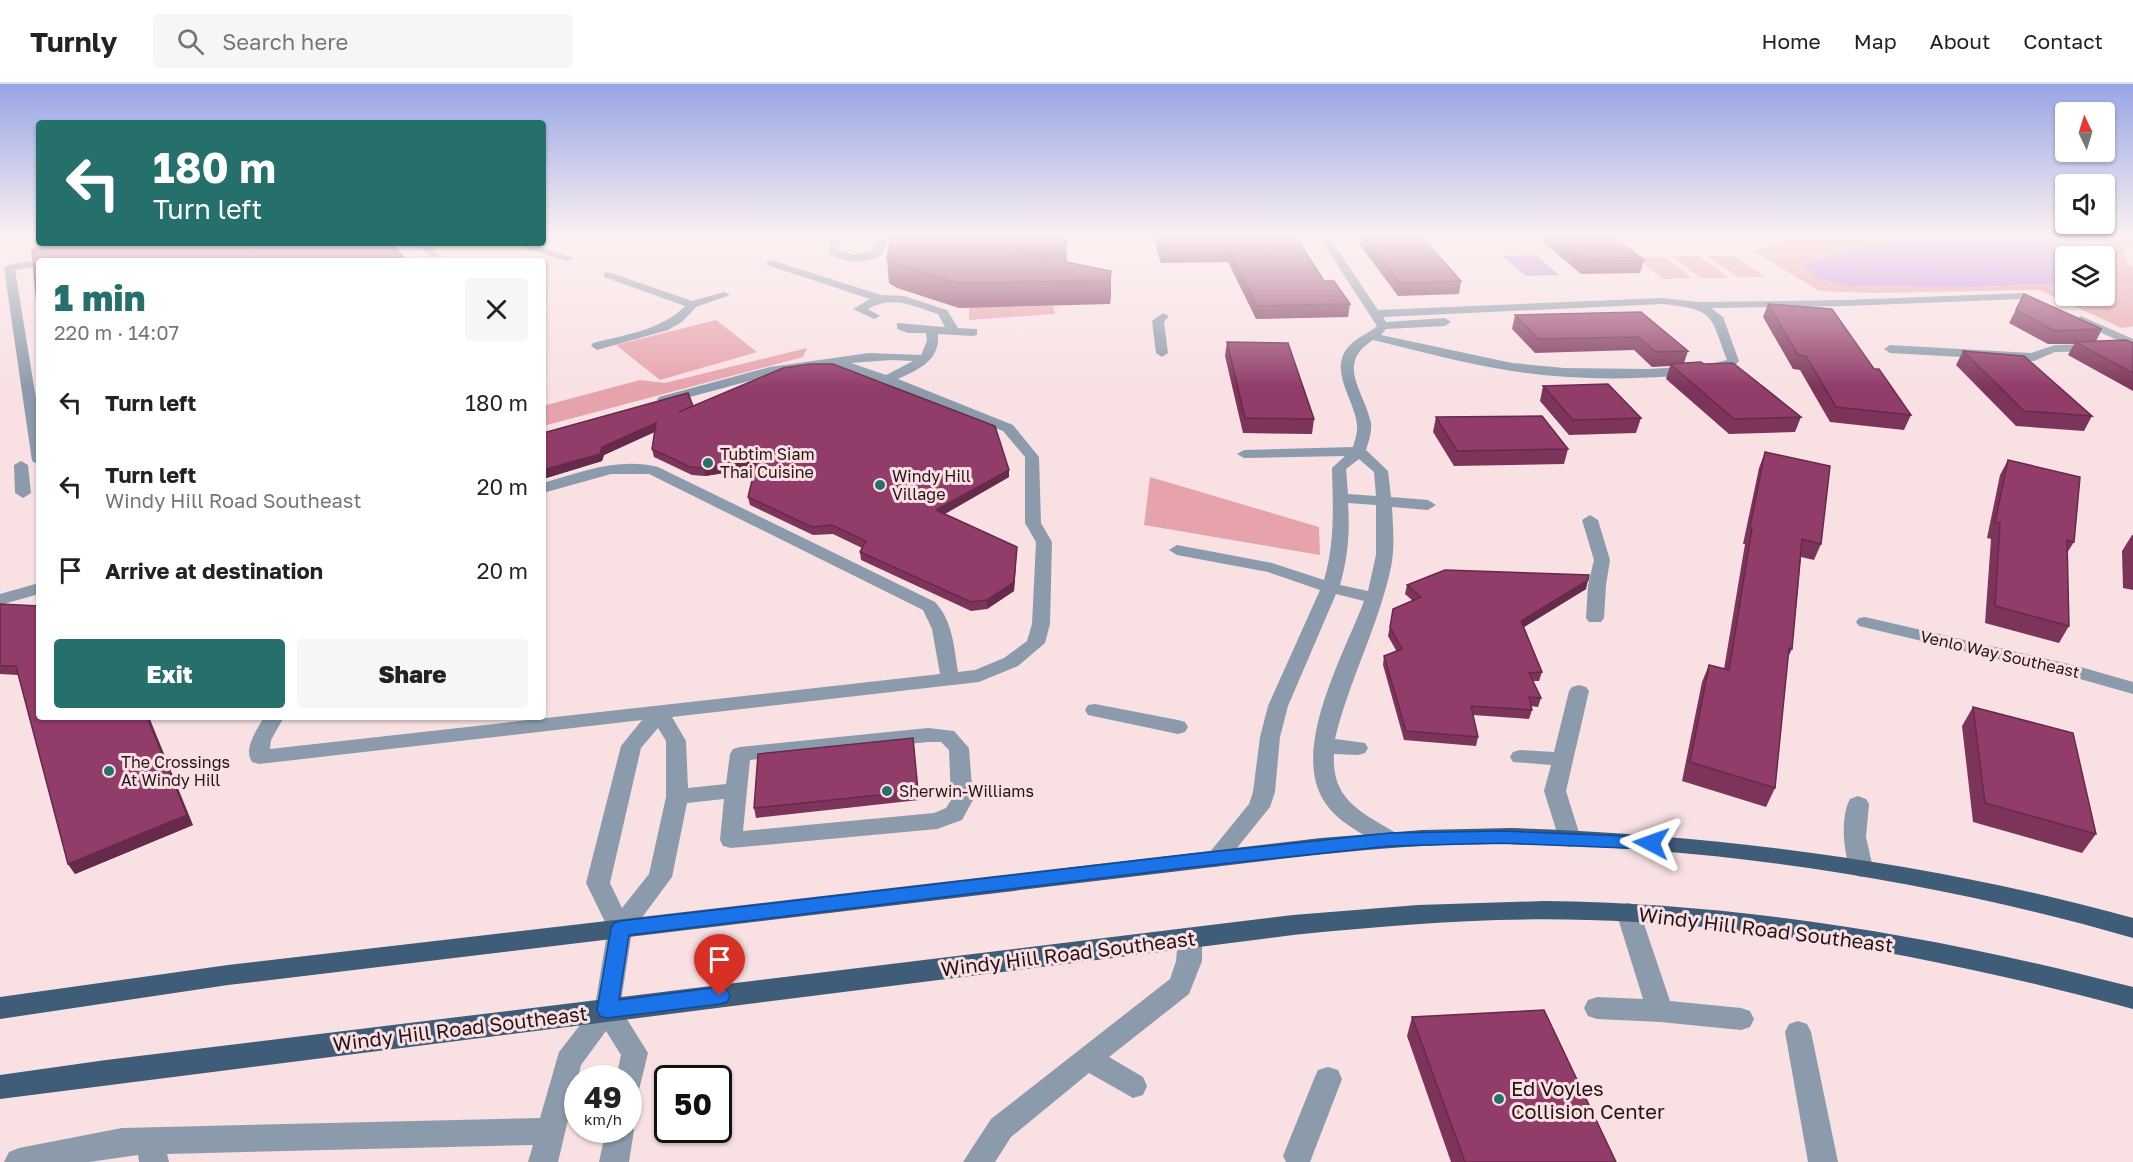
<!DOCTYPE html>
<meta charset="utf-8">
<style>
:root{--surface:#fff;--page:#f6f6f6;--text:#222;--muted:#767676;--line:#e0e0e0;--accent:#26706b}
body{margin:0;font-family:"Golos Text",sans-serif;background:var(--page);color:var(--text);height:100vh;display:flex;flex-direction:column;font-size:22px;white-space:nowrap}
*{box-sizing:border-box;margin:0}
p{font-size:20px;color:var(--muted)}
.icon{flex:none;width:33px;height:33px;fill:none;stroke:currentColor;stroke-width:2;stroke-linecap:round;stroke-linejoin:round}
.map{position:relative;flex:1;overflow:hidden}
.sheet{position:absolute;left:36px;top:174px;width:510px;height:462px;display:flex;flex-direction:column;background:var(--surface);border-radius:6px;box-shadow:0 2px 4px #0004}
.sheet>*{flex:none}
.hud{position:absolute;left:36px;top:36px;width:510px;height:126px;border-radius:6px;box-shadow:0 2px 4px #0004;background:#26706b;color:#fff;overflow:hidden}
.needle{width:39px;rotate:356deg}
.controls{position:absolute;left:2055px;top:18px;display:grid;gap:12px}
.controls a{display:grid;place-items:center;width:60px;height:60px;border-radius:6px;background:var(--surface);box-shadow:0 2px 4px #0004;font-size:30px}
.speed{position:absolute;left:564px;top:981px;display:flex;gap:12px;font-size:30px;font-weight:700;text-align:center}
.speed>*{display:grid;place-content:center;width:78px;height:78px;border-radius:50%;background:var(--surface);box-shadow:0 2px 4px #0004;line-height:1}
.speed small{font-size:15px;font-weight:400}
.speed .limit{border:3px solid #111;border-radius:9px;background:#fff;color:#111}
.pin{position:absolute;display:grid;place-items:center;width:51px;height:51px;color:#fff;margin:-62px -26px;border-radius:50% 50% 50% 0;rotate:-45deg;box-shadow:0 0 6px #0007}
.pin .icon{rotate:45deg}
.me{position:absolute;width:66px;margin:-33px;rotate:274deg;stroke-linejoin:round;filter:drop-shadow(0 0 4px #0008)}
.turn{display:flex;align-items:center;gap:21px;height:126px;padding:0 18px;font-size:27px}
.turn .icon{width:78px;height:78px;stroke-width:2.5}
.turn b{display:block;font-size:42px;line-height:51px}
.round{display:grid;place-items:center;flex:none;width:63px;height:63px;border-radius:6px;background:var(--page)}
.head{display:flex;align-items:center;justify-content:space-between;height:102px;padding:0 18px}
h1{font-size:36px;font-weight:800;line-height:45px;color:var(--accent)}
.action{display:flex;gap:12px;margin-top:auto;padding:12px 18px}
.action a{flex:1;height:69px;border-radius:6px;background:var(--accent);color:#fff;font-size:24px;font-weight:800;line-height:69px;text-align:center}
.action a+a{background:var(--page);color:var(--text)}
ul{padding:0;list-style:none}
li{display:flex;align-items:center;gap:18px;height:84px;padding:0 18px}
li div{flex:1}
li b{display:block;font-size:22px}
li em{font-style:normal}
header{display:flex;align-items:center;gap:36px;box-sizing:border-box;height:84px;padding:0 30px;background:var(--surface);border-bottom:2px solid var(--line)}
header strong{font-size:28px}
nav{display:flex;gap:33px;margin-inline-start:auto;font-size:21px}
.search{width:420px;height:54px;background:var(--page);display:flex;align-items:center;gap:15px;box-sizing:border-box;padding:0 21px;border-radius:6px;color:var(--muted);font-size:22px}
.map>svg:first-child{display:block}
.green{fill:#e6a3ac}
.water{fill:#bd8ee1}
.lines{fill:none;stroke-linecap:round;stroke-linejoin:round}
.minor{fill:#8b9bab;fill-rule:evenodd}
.major{fill:#3f5c78;fill-rule:evenodd}
.wall{fill:#7d345a}
.shaded-wall{fill:#662a4a}
.building{fill:#913c69;stroke:#662a4a;stroke-width:1.5}
.route{fill:#1a73e8;stroke:#114b97;stroke-width:1.5}
.poi-dot{fill:#26706b;stroke:#f8e0e3;stroke-width:2}
.labels{text-anchor:middle;dominant-baseline:central;stroke-width:6;stroke-linejoin:round;paint-order:stroke}
.poi-label{font-size:16px;fill:#271316;stroke:#f8e0e3;text-anchor:start}
.street-label{font-size:16px;fill:#271316;stroke:#f8e0e3}
.near-street-label{font-size:20px;fill:#271316;stroke:#f8e0e3}
.near-poi-label{font-size:20px;fill:#271316;stroke:#f8e0e3;text-anchor:start}
</style>
<header>
<strong>Turnly</strong>
<div class="search"><svg class="icon" aria-label="search" viewBox="0 0 24 24"><circle cx="10" cy="10" r="6"/><path d="M15 15l6 6"/></svg>Search here</div>
<nav><a>Home</a><a>Map</a><a>About</a><a>Contact</a></nav>
</header>
<div class="map">
<svg width="2133" height="1078" viewBox="0 0 2133 1078">
<rect width="100%" height="100%" fill="#f8e0e3"/>
<g class="green">
<path d="M1794,153H1906L1900,158L1848,166L1804,181L1847,202L1973,203L2065,200L2066,212H2104V172H2083L2077,164L2084,153H2133V161L2122,163L2128,180L2133,182V242L2122,244L2039,206L1876,209L1819,207L1754,167Z"/>
<path d="M1671,172H1699L1729,194H1700Z"/>
<path d="M1707,172H1735L1766,193H1737Z"/>
<path d="M1636,173H1664L1692,194L1663,195Z"/>
<path d="M1053,222L1055,230L969,236V223Z"/>
<path d="M716,236L757,268L660,296L616,261Z"/>
<path d="M807,264L803,273L543,342V322L640,296L665,299Z"/>
<path d="M1150,393L1319,443L1320,471L1144,441Z"/>
</g>
<g class="water">
<path d="M1906,153H2084L2077,164L2083,172H2066L2065,200L1973,203L1847,202L1817,194L1803,181L1848,166L1900,158Z"/>
<path d="M1539,171L1540,172L1538,173L1559,191L1526,192L1502,172Z"/>
</g>
<g class="lines">
<g class="minor">
<path d="M833,153H844L839,159L838,166L854,171L873,167L878,153H888C887,159 886,167 881,171C868,180 842,179 829,169V158Z"/>
<path d="M1319,153H1329L1378,226L1663,214L1698,218L1846,216L2024,209L2050,221L2044,224L2022,215L1846,222L1711,224L1723,233L1739,277L1732,285L1728,286C1658,296 1583,298 1512,287C1466,280 1419,267 1373,256C1335,280 1364,306 1371,339C1372,348 1369,357 1366,366L1388,387L1391,413L1428,416L1436,421L1428,426L1392,423C1393,443 1395,464 1391,483C1379,541 1349,596 1335,655L1365,659L1368,664L1365,669L1358,671L1334,670C1331,717 1363,729 1398,750L1401,756L1398,762L1390,764C1377,760 1365,752 1354,745C1338,735 1324,722 1318,705C1298,651 1345,568 1364,517L1336,510L1288,622L1280,653L1275,708L1270,723L1224,780L1216,783L1208,780L1205,774L1249,720L1253,708L1260,653L1268,622L1320,506L1268,488L1177,471L1169,466L1177,461L1272,479L1324,496C1335,459 1333,423 1332,384L1345,372L1244,374L1237,370L1244,366L1353,363C1355,356 1358,348 1357,340C1354,314 1327,285 1350,261C1358,253 1369,249 1377,242ZM1663,220C1715,226 1710,230 1727,276L1702,282L1648,285L1564,284L1512,279L1381,251L1386,245L1445,242L1451,238L1445,234L1386,238L1383,233ZM1359,375L1374,388L1376,412L1348,410L1346,385ZM1348,419L1376,421V471L1368,507L1340,501C1348,473 1350,448 1348,419Z"/>
<path d="M415,159H426L440,171L431,173Z"/>
<path d="M526,161H534L573,174L568,177L526,165Z"/>
<path d="M39,176L43,177H39V182L15,186L39,333V381L32,377L4,184L9,181Z"/>
<path d="M771,176L881,211L904,212L947,226L958,244L977,245V251L973,252L938,250C940,277 919,285 898,295L1013,341L1039,373L1041,439L1052,458L1050,540L1045,559L1018,582L979,598L672,633L686,657L688,704L726,700L730,670L733,665L740,663L928,644L954,647L969,664L973,716L962,736L937,745L731,764L723,762L720,756L724,715L687,719L672,793L632,847L620,924L648,969L638,1010L628,1013V994H616L621,971L606,947L581,981L558,1078H528L533,1061L167,1070L169,1078H139L138,1071L89,1078H4L9,1068L19,1064L122,1044L540,1034L559,968L595,922L608,844L586,799L621,662L642,636L259,680L252,678C243,664 257,646 264,633H284L271,656L270,665L940,590L932,545L923,526L649,390H611L543,409V399C581,388 619,373 658,383L935,518C953,537 954,564 958,588L975,586L1004,574L1027,557L1032,540L1036,458L1025,439V373L1003,347L882,298L834,282L771,291L664,320L657,316L659,313L770,283L869,269L921,271L927,257L926,249H908L897,245V239L945,243L938,230C912,222 894,211 868,225L880,232L874,235L853,225L870,215L767,181V177ZM891,276L913,277L886,291L851,279ZM658,644L666,657V713L649,790L622,824L610,799L641,664ZM928,658H941L949,666L951,716L946,724L934,729L743,747L750,676Z"/>
<path d="M608,188L692,217L724,208L730,211L696,223L682,238L668,246L597,266L591,262L593,259C624,251 662,246 685,222L604,193V189Z"/>
<path d="M1163,229L1169,232L1164,238L1168,269L1162,273L1156,269L1152,237Z"/>
<path d="M2081,232L2133,255V263L2077,238L2075,236Z"/>
<path d="M2095,260L2099,261V267L2055,268L2034,277L1890,269L1884,265L1890,261L2031,269L2055,261Z"/>
<path d="M21,377L28,381L31,409L23,414L15,409L14,381Z"/>
<path d="M1590,431L1598,436L1610,476L1606,501L1604,534L1601,538H1589L1586,534L1588,501L1594,476L1582,436Z"/>
<path d="M39,499V510L0,521V510Z"/>
<path d="M1865,533L2077,582L2133,598V610L2073,593L1859,542L1856,538L1859,534Z"/>
<path d="M1579,601L1586,603L1589,607L1566,707L1581,755L1578,761L1570,763L1562,761L1559,755L1544,707L1551,681L1513,678L1510,673L1513,668L1520,666L1554,668L1569,607L1572,603Z"/>
<path d="M1095,620L1178,636L1185,638L1188,643L1185,648L1178,650L1088,631L1085,626L1088,621Z"/>
<path d="M1858,712L1866,715L1869,720L1866,753L1873,784L1869,790L1861,793L1853,790C1843,773 1840,732 1850,715Z"/>
<path d="M1628,819L1636,821L1640,828L1670,917L1741,924L1750,927L1754,935L1750,943L1741,946L1660,938L1597,935L1588,932L1584,924L1588,916L1597,913L1643,915L1616,828L1620,821Z"/>
<path d="M1190,844L1199,847L1202,854V877L1189,910L1109,973L1143,993L1147,1002L1143,1011L1133,1014L1089,989L1011,1053L995,1078H963L991,1035L1170,895L1176,877L1178,854L1181,847Z"/>
<path d="M1798,937L1807,940L1811,948L1838,1078H1808L1785,948L1789,940Z"/>
<path d="M1328,983L1338,986L1342,995L1310,1078H1286L1283,1072L1314,995L1318,986Z"/>
<path d="M628,1036L634,1046L629,1078H599L606,1046H628Z"/>
</g>
<g class="major">
<path d="M1512,744C1721,751 1931,778 2133,834V854C1913,791 1672,755 1443,761C1388,763 1334,769 1280,775L228,901L0,935V913L228,881L1321,754L1422,746Z"/>
<path d="M1544,817C1744,819 1940,853 2133,903V925C1954,877 1773,841 1588,836C1489,833 1391,841 1293,851L0,1015V991L106,976L1293,831L1418,821Z"/>
</g>
</g>
<g class="wall">
<path d="M891,153L1067,158V178L1111,187L1110,220L959,224L897,204L889,199L887,175Z"/>
<path d="M1153,153H1296L1324,197L1350,220L1348,233L1256,235L1228,178L1161,179Z"/>
<path d="M1361,153H1422L1461,197L1459,210L1398,212L1360,161Z"/>
<path d="M1537,153H1613L1644,176L1640,189L1581,190Z"/>
<path d="M2024,210L2102,245L2096,257L2133,259V307L2068,271L2074,260H2048L2009,239Z"/>
<path d="M1768,220L1874,285L1911,331L1904,346L1830,338L1800,286L1793,285L1763,233Z"/>
<path d="M1641,228L1688,267L1684,279L1704,280L1801,333L1795,348L1729,350L1666,295L1670,282L1652,283L1634,266L1535,269L1512,245L1515,231Z"/>
<path d="M1227,258L1314,335L1312,350L1243,349L1225,272Z"/>
<path d="M1963,267L2092,332L2084,347L2016,342L1956,281Z"/>
<path d="M1543,302L1641,334L1636,349L1569,351L1540,317Z"/>
<path d="M693,322L1009,393L945,430L1017,463L1014,507L987,525L971,527L861,476L860,468L862,464L833,450L813,451L750,421L748,413L755,384L705,392L692,391L654,373L652,365L655,348L604,371L602,377L543,395V349Z"/>
<path d="M1436,333L1568,365L1564,380L1454,382L1433,348Z"/>
<path d="M1765,368L1821,460L1814,476L1801,473L1792,565L1788,573L1775,704L1766,723L1682,697L1702,598L1709,581L1724,585L1745,460H1743L1759,384Z"/>
<path d="M2008,376L2074,458L2067,469L2069,542L2059,559L1985,539L1991,455L1987,454L2000,391Z"/>
<path d="M2132,451H2133V506L2123,504L2122,467Z"/>
<path d="M1407,501L1586,505L1524,543L1542,588L1539,597H1533L1541,614L1538,623L1531,622L1532,626L1529,635L1473,631L1478,653L1476,662L1404,656L1383,581L1384,572L1397,568L1388,552L1393,525L1413,517L1405,510Z"/>
<path d="M0,520L193,741L75,790L68,780L18,591L0,590Z"/>
<path d="M1973,623L2096,750L2082,769L1973,738L1962,642Z"/>
<path d="M913,654L919,716L756,734L754,724Z"/>
<path d="M1412,933L1616,1078H1451L1407,952Z"/>
</g>
<g class="shaded-wall">
<path d="M1111,187V211L1110,220V196Z"/>
<path d="M656,339L658,346L604,371L602,377L543,395V386Z"/>
<path d="M757,376L758,384L705,392L704,384Z"/>
<path d="M1009,386V393L937,434L936,426Z"/>
<path d="M1017,463L1014,507L987,525V516Z"/>
<path d="M1588,496L1586,505L1519,546L1521,537Z"/>
<path d="M147,633H149L193,741L75,790L68,780Z"/>
</g>
<g class="building">
<path d="M891,153H1066L1067,158L1017,159L1016,168L1111,187L1110,196L958,199L895,180L887,175Z"/>
<path d="M1157,153H1296L1324,197H1334L1350,220L1257,222L1229,166L1161,167Z"/>
<path d="M1364,153H1422L1461,197L1400,199Z"/>
<path d="M1554,153H1613L1644,176L1584,177Z"/>
<path d="M67,159H391L407,177H39V241L32,165Z"/>
<path d="M2024,210L2102,245L2055,247L2016,226Z"/>
<path d="M1768,220L1832,225L1874,285H1879L1911,331L1836,323L1806,272L1798,271Z"/>
<path d="M1641,228L1688,267L1656,268L1638,253L1538,255L1515,231Z"/>
<path d="M2126,256L2133,259V289L2075,258Z"/>
<path d="M1227,258L1288,259L1314,335L1245,334Z"/>
<path d="M1963,267L2024,272L2092,332L2024,327Z"/>
<path d="M1701,278L1704,280L1733,279L1801,333L1734,335L1670,280Z"/>
<path d="M810,280H833L995,342L1009,386L936,426L1017,463L1014,498L987,516L971,518L860,468L866,457L832,441L812,443L748,413L757,376L704,384L690,383L652,365L656,339L602,363L600,370L543,386V349L688,309L693,322L679,328L783,284Z"/>
<path d="M1608,300L1641,334L1573,336L1543,302Z"/>
<path d="M1542,332L1568,365L1457,367L1436,333Z"/>
<path d="M1765,368L1830,382L1821,460L1802,455L1792,565L1789,564L1775,704L1690,678L1709,581L1729,586L1752,444L1750,443Z"/>
<path d="M2008,376L2080,393L2074,458L2067,456L2069,542L1995,522L2000,439L1995,438Z"/>
<path d="M1445,486L1589,491L1588,496L1521,537L1542,588L1529,589L1541,614L1529,613L1532,626L1471,622L1478,653L1406,647L1384,572L1402,565L1390,543L1393,525L1421,513L1407,501Z"/>
<path d="M0,520L39,522V633H147L187,731L68,780L16,582H0Z"/>
<path d="M1973,623L2073,649L2096,750L1985,719Z"/>
<path d="M913,654L918,707L754,724L758,670Z"/>
<path d="M1544,926L1616,1078H1465L1412,933Z"/>
</g>
<linearGradient id="sky" x2="0" y2="1"><stop stop-color="#97a5e5"/><stop offset="0.5" stop-color="#fcf1f2"/><stop offset="1" stop-color="#fcf1f2" stop-opacity="0"/></linearGradient>
<rect width="2133" height="304" fill="url(#sky)"/>
<path class="route" d="M1502,747L1651,753L1657,755L1660,759L1657,764L1651,765L1502,759L1390,762L1193,783L629,851L619,916L720,903L727,906L730,912L727,918L720,920L607,934L600,932L597,926L611,844L614,839L620,837L1193,770L1390,749Z"/>
<g class="poi-dot">
<circle cx="708" cy="379" r="6"/>
<circle cx="880" cy="401" r="6"/>
<circle cx="109" cy="687" r="6"/>
<circle cx="887" cy="707" r="6"/>
<circle cx="1499" cy="1015" r="6"/>
</g>
<g class="labels">
<g class="poi-label">
<text x="720" y="370">Tubtim Siam<tspan x="720" dy="18">Thai Cuisine</tspan></text>
<text x="892" y="392">Windy Hill<tspan x="892" dy="18">Village</tspan></text>
<text x="121" y="678">The Crossings<tspan x="121" dy="18">At Windy Hill</tspan></text>
<text x="899" y="707">Sherwin-Williams</text>
</g>
<g class="street-label">
<text transform="translate(2000 570) rotate(13)">Venlo Way Southeast</text>
</g>
<g class="near-street-label">
<text transform="translate(1766 845) rotate(7)">Windy Hill Road Southeast</text>
<text transform="translate(1068 869) rotate(-7)">Windy Hill Road Southeast</text>
<text transform="translate(460 944) rotate(-7)">Windy Hill Road Southeast</text>
</g>
<g class="near-poi-label">
<text x="1511" y="1004">Ed Voyles<tspan x="1511" dy="23">Collision Center</tspan></text>
</g>
</g>
</svg>
<div class="controls">
<a><svg class="needle" viewBox="-14 -14 28 28"><path d="M0-13l5 13h-10z" fill="#e53935"/><path d="M0 13l5-13h-10z" fill="#767676"/></svg></a>
<a><svg class="icon" aria-label="sound" viewBox="0 0 24 24"><path d="M4 9h4l5-4v14l-5-4H4zM17 9q2 3 0 6"/></svg></a>
<a><svg class="icon" aria-label="layers" viewBox="0 0 24 24"><path d="M12 4l9 5-9 5-9-5zM3 14l9 5 9-5"/></svg></a>
</div>
<div class="speed"><div>49<small>km/h</small></div><div class="limit">50</div></div>
<div class="pin" style="left:720px;top:912px;background:#d93025"><svg class="icon" aria-label="arrive" viewBox="0 0 24 24"><path d="M6 21V4h12l-3 4 3 4H6"/></svg></div>
<svg class="me" style="left:1651px;top:759px" viewBox="-20 -20 40 40"><path d="M0-17L14 15 0 8-14 15z" fill="#1a73e8" stroke="#fff" stroke-width="4"/></svg>
<div class="hud">
<div class="turn"><svg class="icon" aria-label="left" viewBox="0 0 24 24"><path d="M17 20v-9H6M10 6l-5 5 5 5"/></svg><div><b>180 m</b>Turn left</div></div>
</div>
<section class="sheet">
<div class="head"><div><h1>1 min</h1><p>220 m · 14:07</p></div><a class="round"><svg class="icon" aria-label="close" viewBox="0 0 24 24"><path d="M6 6l12 12M18 6L6 18"/></svg></a></div>
<ul>
<li><svg class="icon" aria-label="left" viewBox="0 0 24 24"><path d="M17 20v-9H6M10 6l-5 5 5 5"/></svg><div><b>Turn left</b></div><em>180 m</em></li>
<li><svg class="icon" aria-label="left" viewBox="0 0 24 24"><path d="M17 20v-9H6M10 6l-5 5 5 5"/></svg><div><b>Turn left</b><p>Windy Hill Road Southeast</p></div><em>20 m</em></li>
<li><svg class="icon" aria-label="arrive" viewBox="0 0 24 24"><path d="M6 21V4h12l-3 4 3 4H6"/></svg><div><b>Arrive at destination</b></div><em>20 m</em></li>
</ul>
<div class="action"><a>Exit</a><a>Share</a></div>
</section>
</div>
